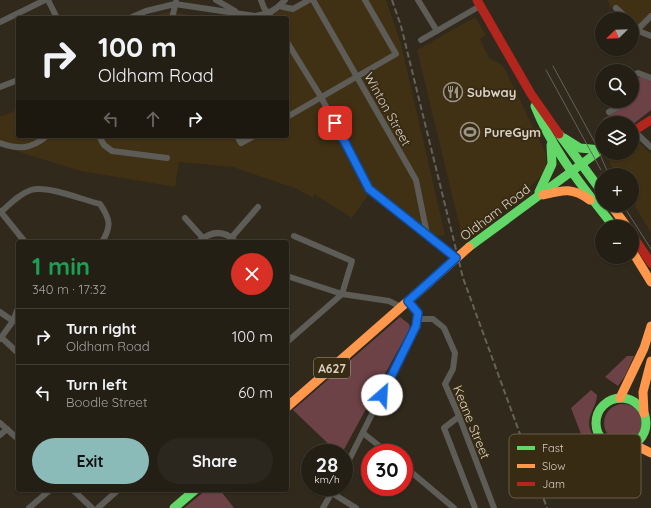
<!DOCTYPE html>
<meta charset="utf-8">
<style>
:root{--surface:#241f15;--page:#2c271e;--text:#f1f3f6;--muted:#a3a2a0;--line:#413d34;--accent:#8bbbb9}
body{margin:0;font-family:Quicksand,sans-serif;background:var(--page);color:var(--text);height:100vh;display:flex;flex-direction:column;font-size:15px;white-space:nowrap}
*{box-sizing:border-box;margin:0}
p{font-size:13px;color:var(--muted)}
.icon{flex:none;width:22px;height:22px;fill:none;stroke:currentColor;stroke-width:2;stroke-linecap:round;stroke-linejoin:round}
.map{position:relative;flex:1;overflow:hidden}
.panel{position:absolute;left:16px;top:240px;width:273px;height:252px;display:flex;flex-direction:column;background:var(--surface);border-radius:4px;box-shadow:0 1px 3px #0004,0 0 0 1px var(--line)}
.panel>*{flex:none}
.guide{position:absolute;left:16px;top:16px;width:273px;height:122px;border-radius:4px;box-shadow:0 1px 3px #0004,0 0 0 1px var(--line);background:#241f15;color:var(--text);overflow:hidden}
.needle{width:26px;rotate:247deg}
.tools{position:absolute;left:595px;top:12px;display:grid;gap:8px}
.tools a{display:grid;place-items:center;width:44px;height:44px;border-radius:50%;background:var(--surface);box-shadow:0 1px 3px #0004,0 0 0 1px var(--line);font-size:20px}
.speed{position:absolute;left:301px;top:444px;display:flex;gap:8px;font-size:20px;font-weight:700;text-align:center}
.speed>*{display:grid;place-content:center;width:52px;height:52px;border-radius:50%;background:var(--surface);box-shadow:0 1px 3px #0004,0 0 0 1px var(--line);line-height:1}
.speed small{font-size:10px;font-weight:400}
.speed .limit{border:6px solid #d22;background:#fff;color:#111}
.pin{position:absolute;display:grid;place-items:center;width:34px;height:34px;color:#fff;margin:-17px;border-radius:8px;box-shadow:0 2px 6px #0006}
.me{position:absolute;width:44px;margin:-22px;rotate:26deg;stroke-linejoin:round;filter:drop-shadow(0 0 3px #0008)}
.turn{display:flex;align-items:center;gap:14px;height:84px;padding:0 16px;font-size:18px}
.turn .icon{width:52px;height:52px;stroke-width:2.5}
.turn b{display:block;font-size:28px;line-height:34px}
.lanes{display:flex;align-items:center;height:38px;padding:0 16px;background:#0003;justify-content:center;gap:20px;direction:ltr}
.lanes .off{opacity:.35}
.round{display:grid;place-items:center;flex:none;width:42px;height:42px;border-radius:21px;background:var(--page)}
.summary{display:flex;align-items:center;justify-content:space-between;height:68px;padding:0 16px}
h1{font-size:24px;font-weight:700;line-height:30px;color:#1e9e55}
.primary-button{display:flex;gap:8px;margin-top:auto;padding:8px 16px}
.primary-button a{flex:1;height:46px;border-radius:24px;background:var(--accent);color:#111;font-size:16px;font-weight:700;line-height:46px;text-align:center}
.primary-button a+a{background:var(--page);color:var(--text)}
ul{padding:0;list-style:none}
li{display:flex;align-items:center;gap:12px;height:56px;padding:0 16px;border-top:1px solid var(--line)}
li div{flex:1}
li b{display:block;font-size:15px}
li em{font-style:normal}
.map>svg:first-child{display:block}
.built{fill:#403014}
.green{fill:#6d4246}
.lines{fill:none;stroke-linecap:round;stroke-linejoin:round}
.street{stroke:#5e5c57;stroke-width:6}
.fast{stroke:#63d668;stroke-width:9}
.slow{stroke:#ff974d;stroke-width:9}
.jam{stroke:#b3261e;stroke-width:9}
.tram{stroke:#65625c;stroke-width:1}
.rail{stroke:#65625c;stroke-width:2;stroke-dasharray:6 3;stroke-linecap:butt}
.slow-bridge{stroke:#ff974d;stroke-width:9}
.route-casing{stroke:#114b97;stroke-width:10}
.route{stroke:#1a73e8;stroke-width:7}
.labels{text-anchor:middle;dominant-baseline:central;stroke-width:4;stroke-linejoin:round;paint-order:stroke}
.shield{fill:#382b14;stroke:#a99f8f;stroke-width:1}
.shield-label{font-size:12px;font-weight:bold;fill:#dad1c4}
.poi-label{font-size:13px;font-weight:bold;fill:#dad1c4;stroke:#382b14;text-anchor:start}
.street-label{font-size:13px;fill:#dad1c4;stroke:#382b14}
.key{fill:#382b14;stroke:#695d49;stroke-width:1}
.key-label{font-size:11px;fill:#dad1c4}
</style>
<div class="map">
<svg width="651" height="508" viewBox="0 0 651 508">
<rect width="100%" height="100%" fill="#30291c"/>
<g class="built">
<path d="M303,0H386L401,44L445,235L437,236L368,195L352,218L314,194L313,198L297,189L233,167L179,162L175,187L81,171L0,146V116L5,115L18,109V136H287V18H261Z"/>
<path d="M607,0H651V21L639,35L632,28V19H623L611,7Z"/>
<path d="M168,12L218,18H146Z"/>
<path d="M475,17L486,35L480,39L489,58L499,63L505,69L546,154V165L544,173L531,186L473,232H461L417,50Z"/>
<path d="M632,136L651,154V233L632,201V175H616L606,155L608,153H632Z"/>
</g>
<g class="green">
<path d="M641,77L651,81V110L632,125V123H606L603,119L621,109L624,101H632V79Z"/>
<path d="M400,317L409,324L410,328L342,453H338L293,410Z"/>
<path d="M627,356H634L625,376L618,386L605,377Z"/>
<path d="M591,390L597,395C597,405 589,412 589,424C590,434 596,439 599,447C601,453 598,471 598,478L571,408Z"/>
<circle cx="623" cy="423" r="19"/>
<path d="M206,490H220L234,508H184Z"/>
</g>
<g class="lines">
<g class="street">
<path d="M48,0L57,18"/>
<path d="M216,0L235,11"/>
<path d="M261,0L264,8L272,18"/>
<path d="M313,0L416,180L427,234"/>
<path d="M418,0L437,31"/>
<path d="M279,6L293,9L309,0"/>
<path d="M616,8L628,19"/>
<path d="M130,18L146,11L175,4L255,16C269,14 276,10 285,0"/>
<path d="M172,18L176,2"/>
<path d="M0,22L45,0"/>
<path d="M632,23L641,32L651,36"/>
<path d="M638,29L651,16"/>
<path d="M421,40L480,6"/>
<path d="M287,42L321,97L369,189L456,258"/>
<path d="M632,75L638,73L651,78"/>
<path d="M0,87L18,80"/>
<path d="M609,112L620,106L621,101"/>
<path d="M287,117L396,54L365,0"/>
<path d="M634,131L651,147"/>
<path d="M99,136L104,145L112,151L167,158"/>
<path d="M237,136L241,143L254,136"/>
<path d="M0,143C19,150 31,149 47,136"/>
<path d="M0,211L25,242"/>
<path d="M1,212C10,204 19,194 31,190C47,185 83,200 100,204C110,219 112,226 102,242"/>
<path d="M185,218L203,238"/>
<path d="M232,237L258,207"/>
<path d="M198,242C211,231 224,229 236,242"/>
<path d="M287,276L342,294L389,301L401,307"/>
<path d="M0,312L13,321"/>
<path d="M417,319H433L444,328L455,353L453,369L445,384L459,416L494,508"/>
<path d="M2,338L18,353"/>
<path d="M0,339L13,321L18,308"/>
<path d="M287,342L342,294L352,261L294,236"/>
<path d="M457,418L444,428L475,508"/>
<path d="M0,423L18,439"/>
<path d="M363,433L388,453"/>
<path d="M0,435L7,429"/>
<path d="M404,466L454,508"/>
<path d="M344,470L416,326L418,313L408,301"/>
<path d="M73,490L92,508"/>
<path d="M332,493L356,508"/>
<path d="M29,508L50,490"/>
<path d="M98,508L118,490"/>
<path d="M323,508L335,487"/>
</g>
<g class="fast">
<path d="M535,106C553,152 584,188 614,227"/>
<path d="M559,134L602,192"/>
<path d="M564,138L580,148L601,150"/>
<path d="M539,192L552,164L551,145"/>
<path d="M469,247L602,149"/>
<circle cx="621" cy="423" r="25"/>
<path d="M174,508L195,490"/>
</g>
<g class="slow">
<path d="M543,195C563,190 572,187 590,200"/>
<path d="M611,205L627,227"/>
<path d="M632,251L651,282"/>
<path d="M620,398L644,348L651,326"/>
<path d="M287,407L432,280"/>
<path d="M644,413L643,392L651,361"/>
<path d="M631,446L641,448L651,453"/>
</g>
<g class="jam">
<path d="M477,0L531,94L559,134"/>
<path d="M632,132L651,120"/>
<path d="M632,235L651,263"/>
</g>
<g class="tram">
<path d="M553,66L594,141L609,175"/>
<path d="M546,70L601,170"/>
<path d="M623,205L651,249"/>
</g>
<path class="rail" d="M392,0L401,26L463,278L547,508"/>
<path class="slow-bridge" d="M432,280L469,247"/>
</g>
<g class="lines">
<g class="route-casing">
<path id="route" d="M335,123L369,189L456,258L408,301L418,313L416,326L382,395"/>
</g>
<use href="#route" class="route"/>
</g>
<defs>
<g id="restaurant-ring" transform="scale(1)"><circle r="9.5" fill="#382b14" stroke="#9e9689" stroke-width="1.5"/><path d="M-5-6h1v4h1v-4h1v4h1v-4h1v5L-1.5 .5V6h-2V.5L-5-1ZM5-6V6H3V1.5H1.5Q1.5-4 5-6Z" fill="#9e9689"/></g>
<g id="stadium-ring" transform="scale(1)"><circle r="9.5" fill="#382b14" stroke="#9e9689" stroke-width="1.5"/><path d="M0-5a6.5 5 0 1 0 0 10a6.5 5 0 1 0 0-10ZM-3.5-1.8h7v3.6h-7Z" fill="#9e9689"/></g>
</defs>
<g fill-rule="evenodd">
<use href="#restaurant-ring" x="453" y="92"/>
<use href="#stadium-ring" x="470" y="132"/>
</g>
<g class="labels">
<rect class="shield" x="314" y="358" width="36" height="20" rx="3"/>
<g class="shield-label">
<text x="332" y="368">A627</text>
</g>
<g class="poi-label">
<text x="467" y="92">Subway</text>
<text x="484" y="132">PureGym</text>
</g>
<g class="street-label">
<text transform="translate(388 109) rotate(61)">Winton Street</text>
<text transform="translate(495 212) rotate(-37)">Oldham Road</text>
<text transform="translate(472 422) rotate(68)">Keane Street</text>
</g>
</g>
<rect x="509" y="434" width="132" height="64" rx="6" class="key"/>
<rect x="517" y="446" width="18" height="4" fill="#63d668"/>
<rect x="517" y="464" width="18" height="4" fill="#ff974d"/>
<rect x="517" y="482" width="18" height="4" fill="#b3261e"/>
<g class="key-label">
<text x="542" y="452">Fast</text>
<text x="542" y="470">Slow</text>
<text x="542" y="488">Jam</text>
</g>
</svg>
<div class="tools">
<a><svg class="needle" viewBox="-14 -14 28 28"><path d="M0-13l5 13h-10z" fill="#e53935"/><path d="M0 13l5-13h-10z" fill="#a3a2a0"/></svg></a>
<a><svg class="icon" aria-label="search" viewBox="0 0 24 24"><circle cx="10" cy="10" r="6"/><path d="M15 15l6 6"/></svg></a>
<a><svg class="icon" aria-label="layers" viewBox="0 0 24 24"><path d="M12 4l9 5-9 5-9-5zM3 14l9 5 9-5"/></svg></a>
<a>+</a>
<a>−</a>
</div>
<div class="speed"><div>28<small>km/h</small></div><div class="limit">30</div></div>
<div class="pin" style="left:335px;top:123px;background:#d93025"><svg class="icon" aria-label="arrive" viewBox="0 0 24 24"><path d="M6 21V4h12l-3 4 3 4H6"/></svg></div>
<svg class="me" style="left:382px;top:395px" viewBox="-20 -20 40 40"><circle r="19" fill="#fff"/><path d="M0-13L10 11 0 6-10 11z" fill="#1a73e8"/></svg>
<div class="guide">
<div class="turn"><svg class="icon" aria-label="right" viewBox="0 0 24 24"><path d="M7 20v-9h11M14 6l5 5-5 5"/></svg><div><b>100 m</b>Oldham Road</div></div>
<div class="lanes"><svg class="icon off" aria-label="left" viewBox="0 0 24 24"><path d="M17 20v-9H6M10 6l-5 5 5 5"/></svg><svg class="icon off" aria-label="ahead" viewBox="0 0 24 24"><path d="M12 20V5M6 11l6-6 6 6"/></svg><svg class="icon" aria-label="right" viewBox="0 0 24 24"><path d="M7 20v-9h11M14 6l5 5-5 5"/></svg></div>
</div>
<section class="panel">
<div class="summary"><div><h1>1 min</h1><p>340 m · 17:32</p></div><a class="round" style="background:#d93025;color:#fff"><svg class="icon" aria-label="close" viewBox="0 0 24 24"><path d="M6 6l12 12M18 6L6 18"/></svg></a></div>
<ul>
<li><svg class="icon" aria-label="right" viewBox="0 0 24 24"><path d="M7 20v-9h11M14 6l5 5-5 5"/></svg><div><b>Turn right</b><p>Oldham Road</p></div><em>100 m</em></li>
<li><svg class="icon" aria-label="left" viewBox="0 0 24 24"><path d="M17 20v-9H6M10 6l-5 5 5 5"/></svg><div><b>Turn left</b><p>Boodle Street</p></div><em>60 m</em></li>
</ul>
<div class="primary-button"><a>Exit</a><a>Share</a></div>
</section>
</div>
